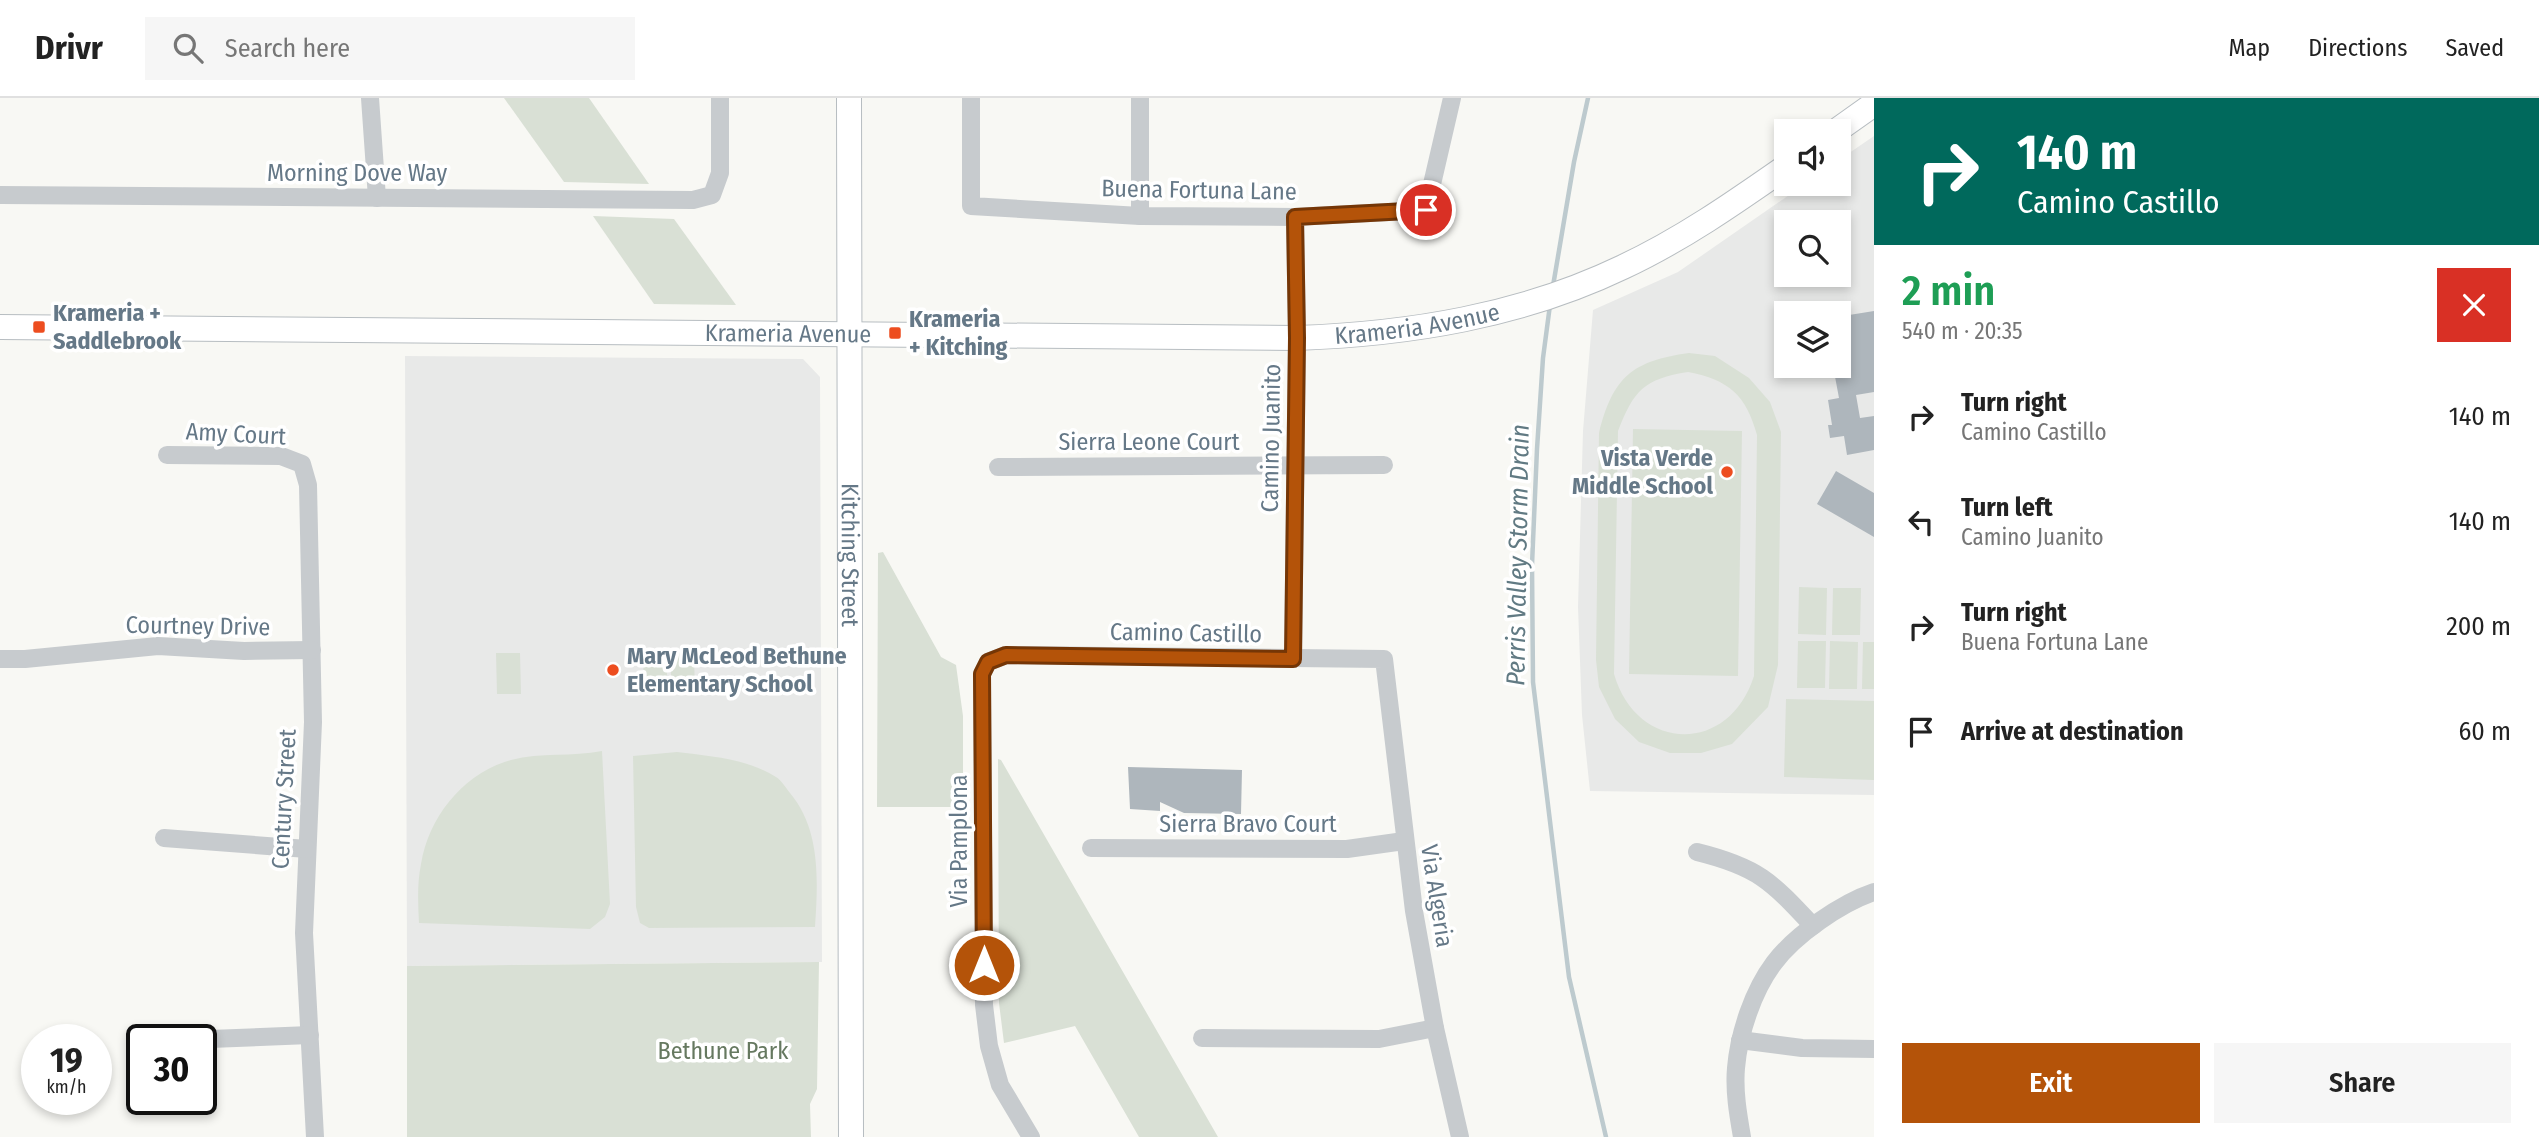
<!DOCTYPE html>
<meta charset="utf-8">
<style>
:root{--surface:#fff;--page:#f6f6f6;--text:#222;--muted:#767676;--line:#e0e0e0;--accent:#b45309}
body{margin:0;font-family:"Fira Sans Condensed",sans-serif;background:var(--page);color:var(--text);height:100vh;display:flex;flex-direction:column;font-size:26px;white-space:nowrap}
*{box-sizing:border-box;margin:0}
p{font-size:23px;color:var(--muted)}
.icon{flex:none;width:38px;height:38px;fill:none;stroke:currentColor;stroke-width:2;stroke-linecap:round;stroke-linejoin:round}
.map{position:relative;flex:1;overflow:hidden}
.panel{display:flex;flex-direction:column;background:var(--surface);width:665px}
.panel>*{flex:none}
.guide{background:#00695c;color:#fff;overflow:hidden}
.fabs{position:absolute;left:1774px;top:21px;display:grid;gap:14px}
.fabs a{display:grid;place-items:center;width:77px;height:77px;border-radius:0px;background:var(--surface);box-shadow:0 4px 10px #0003;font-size:35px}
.speed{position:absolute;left:21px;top:926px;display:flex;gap:14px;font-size:35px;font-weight:700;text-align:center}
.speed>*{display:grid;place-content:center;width:91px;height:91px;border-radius:50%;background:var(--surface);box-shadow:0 4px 10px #0003;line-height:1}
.speed small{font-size:18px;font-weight:400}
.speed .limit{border:4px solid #111;border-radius:10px;background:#fff;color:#111}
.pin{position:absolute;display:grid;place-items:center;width:60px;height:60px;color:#fff;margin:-30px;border:4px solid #fff;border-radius:50%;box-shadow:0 2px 7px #0007}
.me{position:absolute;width:77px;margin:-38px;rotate:0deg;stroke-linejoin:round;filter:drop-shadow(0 0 5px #0008)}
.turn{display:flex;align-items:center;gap:24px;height:147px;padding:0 28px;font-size:32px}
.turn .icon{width:91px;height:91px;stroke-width:2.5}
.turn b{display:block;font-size:49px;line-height:60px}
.round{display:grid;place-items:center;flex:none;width:74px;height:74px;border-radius:0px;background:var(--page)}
.overview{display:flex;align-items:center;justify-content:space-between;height:119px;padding:0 28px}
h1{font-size:42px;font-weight:600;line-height:52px;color:#1e9e55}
.button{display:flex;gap:14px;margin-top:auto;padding:14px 28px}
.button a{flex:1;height:80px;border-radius:0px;background:var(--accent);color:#fff;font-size:28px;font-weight:600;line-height:80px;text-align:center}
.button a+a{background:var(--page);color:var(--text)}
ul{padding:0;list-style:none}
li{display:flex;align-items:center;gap:21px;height:105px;padding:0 28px}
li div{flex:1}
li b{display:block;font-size:26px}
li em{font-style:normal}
header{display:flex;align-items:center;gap:42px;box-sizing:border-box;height:98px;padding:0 35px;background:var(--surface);border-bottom:2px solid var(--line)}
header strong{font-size:33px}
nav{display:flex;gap:38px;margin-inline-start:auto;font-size:24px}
.search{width:490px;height:63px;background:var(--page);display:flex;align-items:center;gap:18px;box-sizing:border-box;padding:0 24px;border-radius:0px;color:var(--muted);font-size:26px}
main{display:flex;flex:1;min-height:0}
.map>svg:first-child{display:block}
.built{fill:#e8e9e8;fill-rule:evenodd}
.green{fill:#d9e0d5;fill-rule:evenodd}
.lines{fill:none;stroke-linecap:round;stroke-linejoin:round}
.stream{stroke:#bdcace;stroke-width:4.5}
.building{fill:#aeb6bc}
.secondary-casing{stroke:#b7bdc1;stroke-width:26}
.street{stroke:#c7cbce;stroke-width:18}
.secondary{stroke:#fff;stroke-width:24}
.route-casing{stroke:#753606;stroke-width:18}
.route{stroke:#b45309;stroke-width:12}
.poi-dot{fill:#ed4d1f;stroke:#fff;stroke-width:2.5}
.labels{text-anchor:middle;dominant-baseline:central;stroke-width:7;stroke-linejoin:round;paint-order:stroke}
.street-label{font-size:24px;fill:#657887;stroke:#fff}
.poi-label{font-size:24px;font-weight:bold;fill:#657887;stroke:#fff;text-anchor:start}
.park-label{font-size:24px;fill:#667960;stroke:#fff}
.water-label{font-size:26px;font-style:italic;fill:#617a83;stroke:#fff}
</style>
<header>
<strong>Drivr</strong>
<div class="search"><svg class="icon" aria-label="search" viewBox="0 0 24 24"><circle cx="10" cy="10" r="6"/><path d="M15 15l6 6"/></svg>Search here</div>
<nav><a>Map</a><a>Directions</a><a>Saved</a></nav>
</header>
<main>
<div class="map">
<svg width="1874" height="1039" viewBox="0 0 1874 1039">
<rect width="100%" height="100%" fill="#f8f8f4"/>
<g class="built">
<path d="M1874,38V697L1590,693L1582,617L1578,509L1583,333L1593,212L1678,174L1805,86H1839V62ZM1787,124H1839V177H1787ZM1787,215H1839V268H1787Z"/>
<path d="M405,258L803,261L820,279L822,864L407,868Z"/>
</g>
<g class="green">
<path d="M504,0H589L649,86L564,84Z"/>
<path d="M593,118L674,121L736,207L654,206Z"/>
<path d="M1689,255L1715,258L1749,280L1770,304L1781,334L1778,567L1768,609L1732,646L1701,655H1670L1639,644L1615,621L1599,589L1596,562L1599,335C1613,279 1632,263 1689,255ZM1688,274C1729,282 1746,297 1757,337L1754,578C1729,657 1637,655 1614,576L1618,333C1634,292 1644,281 1688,274Z"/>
<path d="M1633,331L1742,333L1738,578L1629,576Z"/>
<path d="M883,454L941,559L956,567L963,618V709H877L878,455Z"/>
<path d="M1799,489L1827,490L1826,537L1798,536Z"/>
<path d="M1833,490H1861L1860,537H1832Z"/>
<path d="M1798,543H1826L1825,590H1797Z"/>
<path d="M1830,543L1858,544L1857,591H1829Z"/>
<path d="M1863,544H1874V591H1862Z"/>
<path d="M667,554V595L644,596L643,555Z"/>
<path d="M496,555H520L521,596H497Z"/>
<path d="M671,555H694L695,595H671Z"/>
<path d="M1786,601L1874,603V682L1784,679Z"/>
<path d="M602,653L610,806L605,819L590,831L419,825C418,805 417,786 421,766C429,718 464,675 511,662C541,654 572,659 602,653Z"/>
<path d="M677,654C710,658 748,661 776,679C781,682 786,690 790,695C821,732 818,783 815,829L649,830L640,825L636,809L633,658Z"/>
<path d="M998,661L1001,662L1218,1039H1139L1075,928L1004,945L999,905Z"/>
<path d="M819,864L817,991L810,1006L811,1039H407V868Z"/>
</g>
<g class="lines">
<g class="stream">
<path d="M1553,188L1574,64L1588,0"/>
<path d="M1550,207L1543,260L1537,351L1532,467L1533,584L1569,879L1606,1039"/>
</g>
</g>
<g class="building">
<path d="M1874,213V294L1856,297L1860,320L1874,318V352L1847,357L1844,338L1830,340L1828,327H1832L1828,302L1839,300L1833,268H1839V230H1845L1843,218Z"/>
<path d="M1836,373L1874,395V439L1817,406Z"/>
<path d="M1128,669L1242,672L1241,716L1184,715L1160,704V713L1130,711Z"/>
</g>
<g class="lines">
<g class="secondary-casing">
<g id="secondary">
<path id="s1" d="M849,0L851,1039"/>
<path d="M1836,33L1874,6"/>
<path id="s2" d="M0,229L1297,240C1409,236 1521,218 1623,169C1681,142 1734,105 1787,68"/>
</g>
</g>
<g class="street">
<path d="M370,0L377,100"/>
<path d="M971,0V108L1140,118L1295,119L1426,112L1452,0"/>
<path d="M1140,0V118"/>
<path d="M0,97L693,102L712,97L720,75V0"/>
<path d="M167,357L281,358L302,366L308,387L313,624L304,835L315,1039"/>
<path d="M998,369L1384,367"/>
<path d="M0,561H25L158,548L244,553L312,552"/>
<path d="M1293,561L1297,240L1295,119"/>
<path d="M164,740L307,751"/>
<path d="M1091,750L1347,751L1404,743"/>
<path d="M1697,754C1758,769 1771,783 1813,828"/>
<path d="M1202,940L1379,941L1435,930"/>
<path d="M184,942L310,937"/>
<path d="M1740,942L1802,950L1874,951"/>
<path d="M1031,1039L1000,987L989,948L984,907L982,576L988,564L1006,557L1384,561L1414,813L1435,930L1460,1039"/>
<path d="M1742,1039C1738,1016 1734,993 1736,970C1739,935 1753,893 1774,865C1795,837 1841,805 1874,794"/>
</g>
<use href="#secondary" class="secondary"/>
</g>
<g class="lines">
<g class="route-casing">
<path id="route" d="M984,867L982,576L988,564L1006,557L1293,561L1297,240L1295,119L1426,112"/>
</g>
<use href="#route" class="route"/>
</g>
<g class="poi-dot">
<rect x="32" y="222" width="14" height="14" rx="3.5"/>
<rect x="888" y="228" width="14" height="14" rx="3.5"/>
<circle cx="1727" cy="374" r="7"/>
<circle cx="613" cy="572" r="7"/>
</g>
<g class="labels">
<g class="street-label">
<text x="357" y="75">Morning Dove Way</text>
<text transform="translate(1199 92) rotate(1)">Buena Fortuna Lane</text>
<text stroke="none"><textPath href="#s2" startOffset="1418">Krameria Avenue</textPath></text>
<text stroke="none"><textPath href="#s2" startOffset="788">Krameria Avenue</textPath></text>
<text transform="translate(236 336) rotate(3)">Amy Court</text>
<text transform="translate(1271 340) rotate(-89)">Camino Juanito</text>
<text x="1149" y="344">Sierra Leone Court</text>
<text stroke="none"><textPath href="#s1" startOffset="457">Kitching Street</textPath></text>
<text transform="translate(198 528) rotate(1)">Courtney Drive</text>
<text transform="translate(1186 535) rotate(1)">Camino Castillo</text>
<text transform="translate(284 701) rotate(-87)">Century Street</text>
<text x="1248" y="726">Sierra Bravo Court</text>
<text transform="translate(959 743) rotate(-90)">Via Pamplona</text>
<text transform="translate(1437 798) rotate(81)">Via Algeria</text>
</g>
<g class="poi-label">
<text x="53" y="215">Krameria +<tspan x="53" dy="28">Saddlebrook</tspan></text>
<text x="909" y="221">Krameria<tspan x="909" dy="28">+ Kitching</tspan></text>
<text x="1713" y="360" text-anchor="end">Vista Verde<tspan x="1713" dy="28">Middle School</tspan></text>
<text x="627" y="558">Mary McLeod Bethune<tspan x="627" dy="28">Elementary School</tspan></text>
</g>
<g class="park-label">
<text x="723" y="953">Bethune Park</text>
</g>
<g class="water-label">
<text transform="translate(1518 457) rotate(-89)">Perris Valley Storm Drain</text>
</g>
</g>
</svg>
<div class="fabs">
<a><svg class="icon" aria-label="sound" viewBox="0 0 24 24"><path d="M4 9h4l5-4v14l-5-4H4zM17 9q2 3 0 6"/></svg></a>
<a><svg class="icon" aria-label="search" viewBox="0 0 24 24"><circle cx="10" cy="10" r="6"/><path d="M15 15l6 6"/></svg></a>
<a><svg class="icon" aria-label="layers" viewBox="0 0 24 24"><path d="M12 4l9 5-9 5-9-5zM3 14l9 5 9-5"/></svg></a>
</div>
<div class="speed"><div>19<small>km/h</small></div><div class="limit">30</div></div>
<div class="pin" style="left:1426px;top:112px;background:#d93025"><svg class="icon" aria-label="arrive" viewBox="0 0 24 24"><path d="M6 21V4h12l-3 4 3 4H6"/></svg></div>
<svg class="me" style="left:984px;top:867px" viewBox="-20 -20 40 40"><circle r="17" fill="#b45309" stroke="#fff" stroke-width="3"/><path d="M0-11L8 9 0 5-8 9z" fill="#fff"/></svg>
</div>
<section class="panel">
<div class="guide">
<div class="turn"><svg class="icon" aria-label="right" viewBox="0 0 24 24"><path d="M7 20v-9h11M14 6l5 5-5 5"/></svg><div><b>140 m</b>Camino Castillo</div></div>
</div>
<div class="overview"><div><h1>2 min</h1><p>540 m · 20:35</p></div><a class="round" style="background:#d93025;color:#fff"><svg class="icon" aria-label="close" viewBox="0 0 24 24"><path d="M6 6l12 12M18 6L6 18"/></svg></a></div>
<ul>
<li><svg class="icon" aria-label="right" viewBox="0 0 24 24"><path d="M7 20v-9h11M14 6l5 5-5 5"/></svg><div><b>Turn right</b><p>Camino Castillo</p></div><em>140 m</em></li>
<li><svg class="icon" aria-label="left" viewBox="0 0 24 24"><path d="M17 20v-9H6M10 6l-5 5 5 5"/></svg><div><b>Turn left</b><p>Camino Juanito</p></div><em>140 m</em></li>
<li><svg class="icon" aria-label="right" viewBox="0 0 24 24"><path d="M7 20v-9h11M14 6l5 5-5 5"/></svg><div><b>Turn right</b><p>Buena Fortuna Lane</p></div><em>200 m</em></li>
<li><svg class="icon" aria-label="arrive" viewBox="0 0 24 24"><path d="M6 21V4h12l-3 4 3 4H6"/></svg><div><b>Arrive at destination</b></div><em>60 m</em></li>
</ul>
<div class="button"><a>Exit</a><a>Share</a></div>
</section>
</main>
